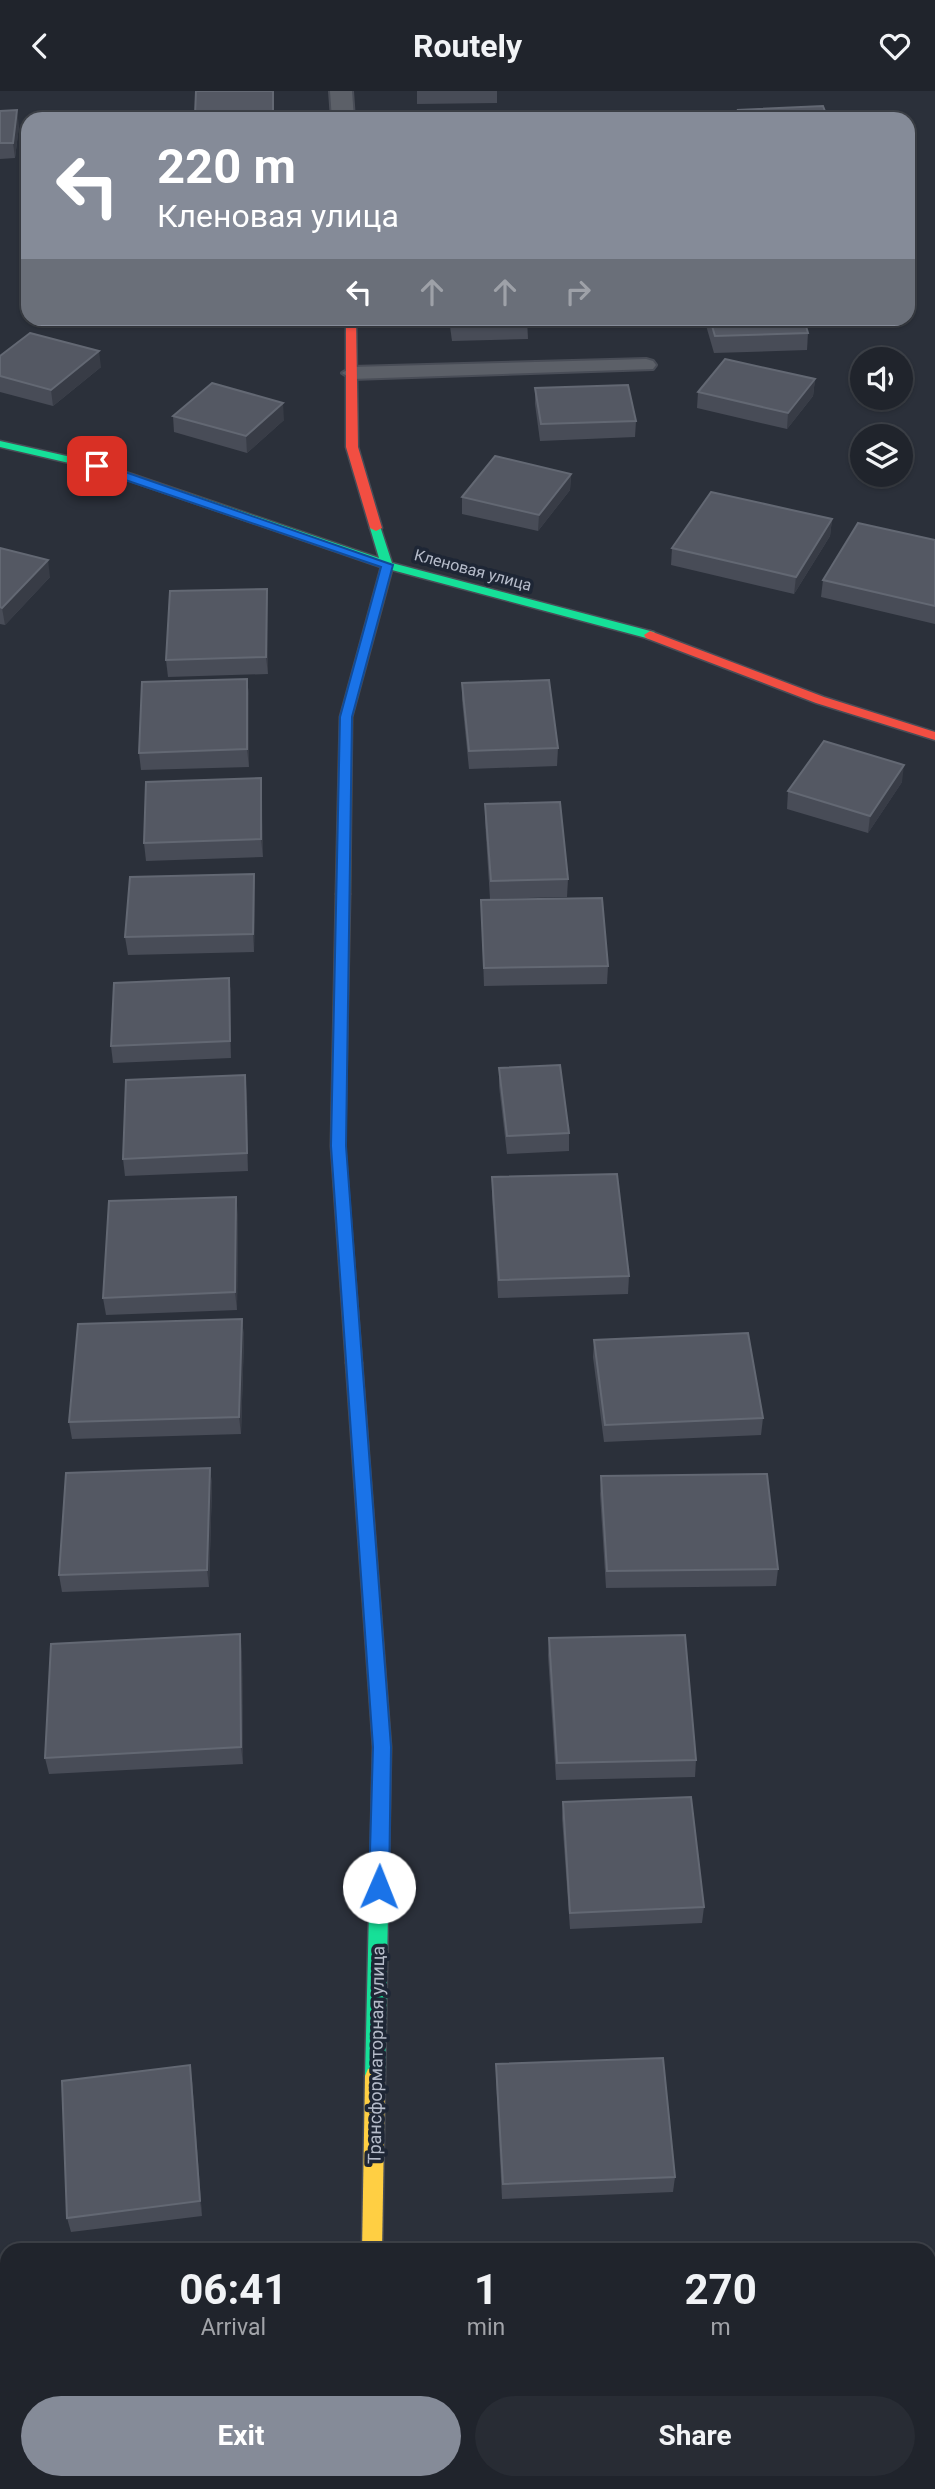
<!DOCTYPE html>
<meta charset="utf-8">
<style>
:root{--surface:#20242c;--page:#282c34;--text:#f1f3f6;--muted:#a2a4a9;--line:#3d4148;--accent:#858b98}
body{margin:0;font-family:Roboto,sans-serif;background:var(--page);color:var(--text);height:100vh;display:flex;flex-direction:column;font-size:26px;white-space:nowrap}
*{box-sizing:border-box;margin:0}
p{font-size:23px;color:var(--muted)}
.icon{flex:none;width:38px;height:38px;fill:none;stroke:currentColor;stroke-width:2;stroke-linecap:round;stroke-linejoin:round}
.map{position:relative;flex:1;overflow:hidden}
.details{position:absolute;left:0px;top:2152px;width:936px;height:247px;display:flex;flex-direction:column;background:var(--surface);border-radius:21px 21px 0 0;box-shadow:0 2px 5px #0004,0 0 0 2px var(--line)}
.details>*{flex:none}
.guide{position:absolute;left:21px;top:21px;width:894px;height:214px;border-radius:21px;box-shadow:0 2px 5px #0004,0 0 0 2px var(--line);background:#858b98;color:#fff;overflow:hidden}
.tools{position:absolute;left:850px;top:256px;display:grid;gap:14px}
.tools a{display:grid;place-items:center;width:63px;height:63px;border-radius:50%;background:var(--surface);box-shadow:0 2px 5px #0004,0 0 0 2px var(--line);font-size:35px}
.pin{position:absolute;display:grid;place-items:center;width:60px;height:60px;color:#fff;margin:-30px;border-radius:14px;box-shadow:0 4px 10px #0006}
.me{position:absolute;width:77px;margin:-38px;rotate:1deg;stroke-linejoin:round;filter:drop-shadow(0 0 5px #0008)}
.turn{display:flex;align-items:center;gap:24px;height:147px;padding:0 21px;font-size:32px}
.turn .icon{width:91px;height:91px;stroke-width:2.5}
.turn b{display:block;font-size:49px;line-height:60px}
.lanes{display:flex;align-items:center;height:66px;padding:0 21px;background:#0003;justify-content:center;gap:35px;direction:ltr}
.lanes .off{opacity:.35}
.eta{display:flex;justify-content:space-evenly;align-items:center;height:119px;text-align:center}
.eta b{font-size:42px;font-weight:700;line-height:49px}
.cta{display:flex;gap:14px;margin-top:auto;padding:14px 21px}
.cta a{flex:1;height:80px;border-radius:42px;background:var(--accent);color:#fff;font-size:28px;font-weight:700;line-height:80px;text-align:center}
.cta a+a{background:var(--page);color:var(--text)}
header{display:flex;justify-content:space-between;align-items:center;height:91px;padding:0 21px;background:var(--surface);font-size:32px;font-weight:700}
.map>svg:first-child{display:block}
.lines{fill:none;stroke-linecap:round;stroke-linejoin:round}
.lane-casing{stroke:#494d57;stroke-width:4}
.street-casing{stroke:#494d57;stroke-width:4}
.fast-casing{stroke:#494d57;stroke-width:3}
.slow-casing{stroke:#494d57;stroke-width:3}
.jam-casing{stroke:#494d57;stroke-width:3}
.lane{fill:#5c6068;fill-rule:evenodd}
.street{fill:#5c6068;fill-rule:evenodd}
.fast{fill:#16e098;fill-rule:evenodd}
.slow{fill:#ffcf43;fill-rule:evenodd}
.jam{fill:#f24e42;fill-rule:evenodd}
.wall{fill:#484c57}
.shaded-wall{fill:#383c46}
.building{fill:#545863;stroke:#636873;stroke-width:2}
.route{fill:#1a73e8;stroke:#114b97;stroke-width:2}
.labels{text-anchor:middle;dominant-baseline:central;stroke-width:7;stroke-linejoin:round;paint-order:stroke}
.far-street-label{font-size:16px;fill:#b6bcca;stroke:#1e2635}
.street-label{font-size:18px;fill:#b6bcca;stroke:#1e2635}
</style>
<header><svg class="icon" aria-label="back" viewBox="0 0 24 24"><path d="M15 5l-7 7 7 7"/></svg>Routely<svg class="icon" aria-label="heart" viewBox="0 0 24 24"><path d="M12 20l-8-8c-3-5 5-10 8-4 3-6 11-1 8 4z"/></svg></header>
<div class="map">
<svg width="935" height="2398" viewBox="0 0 935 2398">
<rect width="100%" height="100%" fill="#2b303a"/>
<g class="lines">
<g class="lane-casing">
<path id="lane" d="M646,268L653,270L656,274L653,278L352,288L342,282L352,276Z"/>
</g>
<g class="street-casing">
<g id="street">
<path d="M330,0H352L354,28H332Z"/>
<path d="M0,2370L7,2372V2392H29L31,2398H0Z"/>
<rect x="340" y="2392" width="54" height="6"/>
</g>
</g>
<g class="fast-casing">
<g id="fast">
<path d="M0,350L102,373L379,467L370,437L372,435H380L392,472L654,541L656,544L650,548L392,479L352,626L350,803L348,806H338L336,803L340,626L381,476L95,378L0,356Z"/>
<path d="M354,1266L360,1268L362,1272L391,1656L385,1985L382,1992L375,1994L368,1992L365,1985L373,1656L346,1272L348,1268Z"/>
</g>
</g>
<g class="slow-casing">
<g id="slow">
<path d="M343,799L350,803L345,1055L362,1272L360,1276H348L346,1272L331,1055L336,803Z"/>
<path d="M375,1976L382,1978L385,1985L382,2160H362L365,1985L368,1978Z"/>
</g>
</g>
<g class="jam-casing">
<g id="jam">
<path d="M346,228H356L358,356L382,437L376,440L370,437L346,356Z"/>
<path d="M650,540L824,606L935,641V649L816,612L646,547L644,544Z"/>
</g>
</g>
<use href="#lane" class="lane"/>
<use href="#street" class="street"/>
<use href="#fast" class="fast"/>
<use href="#slow" class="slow"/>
<use href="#jam" class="jam"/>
</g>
<g class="wall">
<path d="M273,0V28H196L195,24Z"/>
<path d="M417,0H497V12L417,13Z"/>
<path d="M0,20L19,35L15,67L0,68Z"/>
<path d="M449,228H527L528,248L452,250Z"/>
<path d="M705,228H804L808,242L807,259L714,262L705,231Z"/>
<path d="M0,265L101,276L53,315L0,301Z"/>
<path d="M815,288L813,305L787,338L697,317L698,301Z"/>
<path d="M535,297L636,330L635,346L540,350L535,313Z"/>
<path d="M173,325L284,329L247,362L174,341Z"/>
<path d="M571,383L570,399L538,440L462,423V406Z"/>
<path d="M832,428L830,445L794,503L671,474L672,457Z"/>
<path d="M935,449V533L821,506L823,489Z"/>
<path d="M0,457L50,486L5,534L0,533Z"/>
<path d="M267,498L268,515V583L168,586L166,569Z"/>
<path d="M247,588L249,605V676L141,679L139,662Z"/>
<path d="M462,592L558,657L557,675L469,678L462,609Z"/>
<path d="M261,687L263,766L146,770L144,752Z"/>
<path d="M902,691L868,742L787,718L788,700Z"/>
<path d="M485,713L568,788L567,806L490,808L485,730Z"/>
<path d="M254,783L255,800L254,861L128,864L125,846Z"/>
<path d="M481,809L608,875L607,893L484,895Z"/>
<path d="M229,887L231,904V967L113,972L111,955Z"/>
<path d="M499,977L569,1042V1060L507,1063L499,995Z"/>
<path d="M247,1002L248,1080L125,1085L123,1068Z"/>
<path d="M492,1086L629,1185L628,1203L498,1207L492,1104Z"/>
<path d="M238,1123L237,1219L106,1224L103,1207Z"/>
<path d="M242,1228L244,1246L241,1343L72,1348L69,1331Z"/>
<path d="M594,1249L763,1327L761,1344L604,1351L593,1266Z"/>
<path d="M210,1377L212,1394L209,1496L62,1501L59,1484Z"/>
<path d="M601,1385L778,1478L776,1495L606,1497L600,1403Z"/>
<path d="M549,1547L696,1669L695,1686L556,1689L548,1564Z"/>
<path d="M242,1560L243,1673L49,1683L45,1667Z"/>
<path d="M563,1711L704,1816L702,1832L570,1838L562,1727Z"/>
<path d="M496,1973L675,2086L673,2101L502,2108L496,1989Z"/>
<path d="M192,1989L202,2125L71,2141L67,2127Z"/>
<path d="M647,2392H719L718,2398H668Z"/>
</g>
<g class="shaded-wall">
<path d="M17,19L19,35L15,67L13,52Z"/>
<path d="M99,260L101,276L53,315L51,299Z"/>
<path d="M815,288L813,305L787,338L788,322Z"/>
<path d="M283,312L284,329L247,362L246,345Z"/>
<path d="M571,383L570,399L538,440L539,424Z"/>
<path d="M832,428L830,445L794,503L796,486Z"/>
<path d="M48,469L50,486L5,534L2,517Z"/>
<path d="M267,498L268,515V583L266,566Z"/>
<path d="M247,588L249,605V676L247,658Z"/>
<path d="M904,674L902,691L868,742L870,725Z"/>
<path d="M261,687L262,704L263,766L261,748Z"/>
<path d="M254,783L255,800L254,861L253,843Z"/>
<path d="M229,887L231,904V967L230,950Z"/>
<path d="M245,984L247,1002L248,1080L247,1062Z"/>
<path d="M236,1106L238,1123L237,1219L235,1201Z"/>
<path d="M242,1228L244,1246L241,1343L239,1326Z"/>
<path d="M210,1377L212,1394L209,1496L207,1479Z"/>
<path d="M240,1543L242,1560L243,1673L241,1656Z"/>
<path d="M190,1974L192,1989L202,2125L200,2110Z"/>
</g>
<g class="building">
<path d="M196,0H273V22L195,24Z"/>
<path d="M823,15L828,28H741L738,19Z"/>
<path d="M17,19L13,52H0V20Z"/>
<path d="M451,228H527L528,231L452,234Z"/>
<path d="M710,228H804L808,242L715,245Z"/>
<path d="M30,242L99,260L51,299L0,285V265Z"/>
<path d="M725,268L815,288L788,322L698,301Z"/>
<path d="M212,292L283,312L246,345L173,325Z"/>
<path d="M628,294L636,330L541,333L535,297Z"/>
<path d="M495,365L571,383L539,424L462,406Z"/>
<path d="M711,401L832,428L796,486L672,457Z"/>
<path d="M858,432L935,449V515L823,489Z"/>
<path d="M0,457L48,469L2,517L0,516Z"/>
<path d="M267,498L266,566L166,569L170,500Z"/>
<path d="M247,588V658L139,662L142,591Z"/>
<path d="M549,589L558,657L469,660L462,592Z"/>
<path d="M824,650L904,674L870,725L788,700Z"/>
<path d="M261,687V748L144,752L146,691Z"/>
<path d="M560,711L568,788L491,790L485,713Z"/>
<path d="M254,783L253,843L125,846L130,786Z"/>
<path d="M602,807L608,875L484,877L481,809Z"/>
<path d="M229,887L230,950L111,955L114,892Z"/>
<path d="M560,974L569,1042L507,1045L499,977Z"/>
<path d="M245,984L247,1062L123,1068L126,989Z"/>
<path d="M617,1083L629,1185L499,1189L492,1086Z"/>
<path d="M236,1106L235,1201L103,1207L109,1110Z"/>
<path d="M242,1228L239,1326L69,1331L78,1233Z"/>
<path d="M748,1242L763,1327L605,1334L594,1249Z"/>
<path d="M210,1377L207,1479L59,1484L66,1382Z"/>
<path d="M767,1383L778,1478L607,1480L601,1385Z"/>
<path d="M240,1543L241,1656L45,1667L51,1553Z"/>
<path d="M685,1544L696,1669L557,1672L549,1547Z"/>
<path d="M691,1706L704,1816L570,1822L563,1711Z"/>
<path d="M663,1967L675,2086L503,2093L496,1973Z"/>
<path d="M190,1974L200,2110L67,2127L62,1990Z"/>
<path d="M696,2392H719L718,2398Z"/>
</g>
<path class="route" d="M93,373H102L393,474L352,626L346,1055L391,1656L389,1796L386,1802L379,1804L372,1802L369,1796L373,1656L331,1055L340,626L381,476L93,378Z"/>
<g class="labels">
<g class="far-street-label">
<text transform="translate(473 479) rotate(15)">Кленовая улица</text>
</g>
<g class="street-label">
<text transform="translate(376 1964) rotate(-89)">Трансформаторная улица</text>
</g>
</g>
</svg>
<div class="tools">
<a><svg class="icon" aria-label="sound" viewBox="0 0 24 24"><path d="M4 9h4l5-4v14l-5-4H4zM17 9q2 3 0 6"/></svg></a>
<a><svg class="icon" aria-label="layers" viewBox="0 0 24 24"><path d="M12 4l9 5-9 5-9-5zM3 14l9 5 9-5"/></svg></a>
</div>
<div class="pin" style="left:97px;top:375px;background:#d93025"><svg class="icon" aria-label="arrive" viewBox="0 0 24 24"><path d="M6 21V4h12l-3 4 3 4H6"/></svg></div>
<svg class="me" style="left:379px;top:1796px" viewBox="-20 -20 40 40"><circle r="19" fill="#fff"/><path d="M0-13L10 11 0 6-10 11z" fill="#1a73e8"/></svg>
<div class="guide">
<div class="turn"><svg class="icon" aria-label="left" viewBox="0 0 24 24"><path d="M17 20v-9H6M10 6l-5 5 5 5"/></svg><div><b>220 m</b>Кленовая улица</div></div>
<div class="lanes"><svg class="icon" aria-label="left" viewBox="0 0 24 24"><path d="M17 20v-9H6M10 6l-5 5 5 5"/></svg><svg class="icon off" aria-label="ahead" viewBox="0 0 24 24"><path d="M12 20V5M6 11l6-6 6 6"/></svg><svg class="icon off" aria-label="ahead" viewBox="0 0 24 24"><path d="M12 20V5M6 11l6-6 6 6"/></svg><svg class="icon off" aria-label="right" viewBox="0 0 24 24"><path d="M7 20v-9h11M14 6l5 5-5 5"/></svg></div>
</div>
<section class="details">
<div class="eta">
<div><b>06:41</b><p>Arrival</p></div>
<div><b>1</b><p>min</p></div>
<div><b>270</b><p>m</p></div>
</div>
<div class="cta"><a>Exit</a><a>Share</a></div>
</section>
</div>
